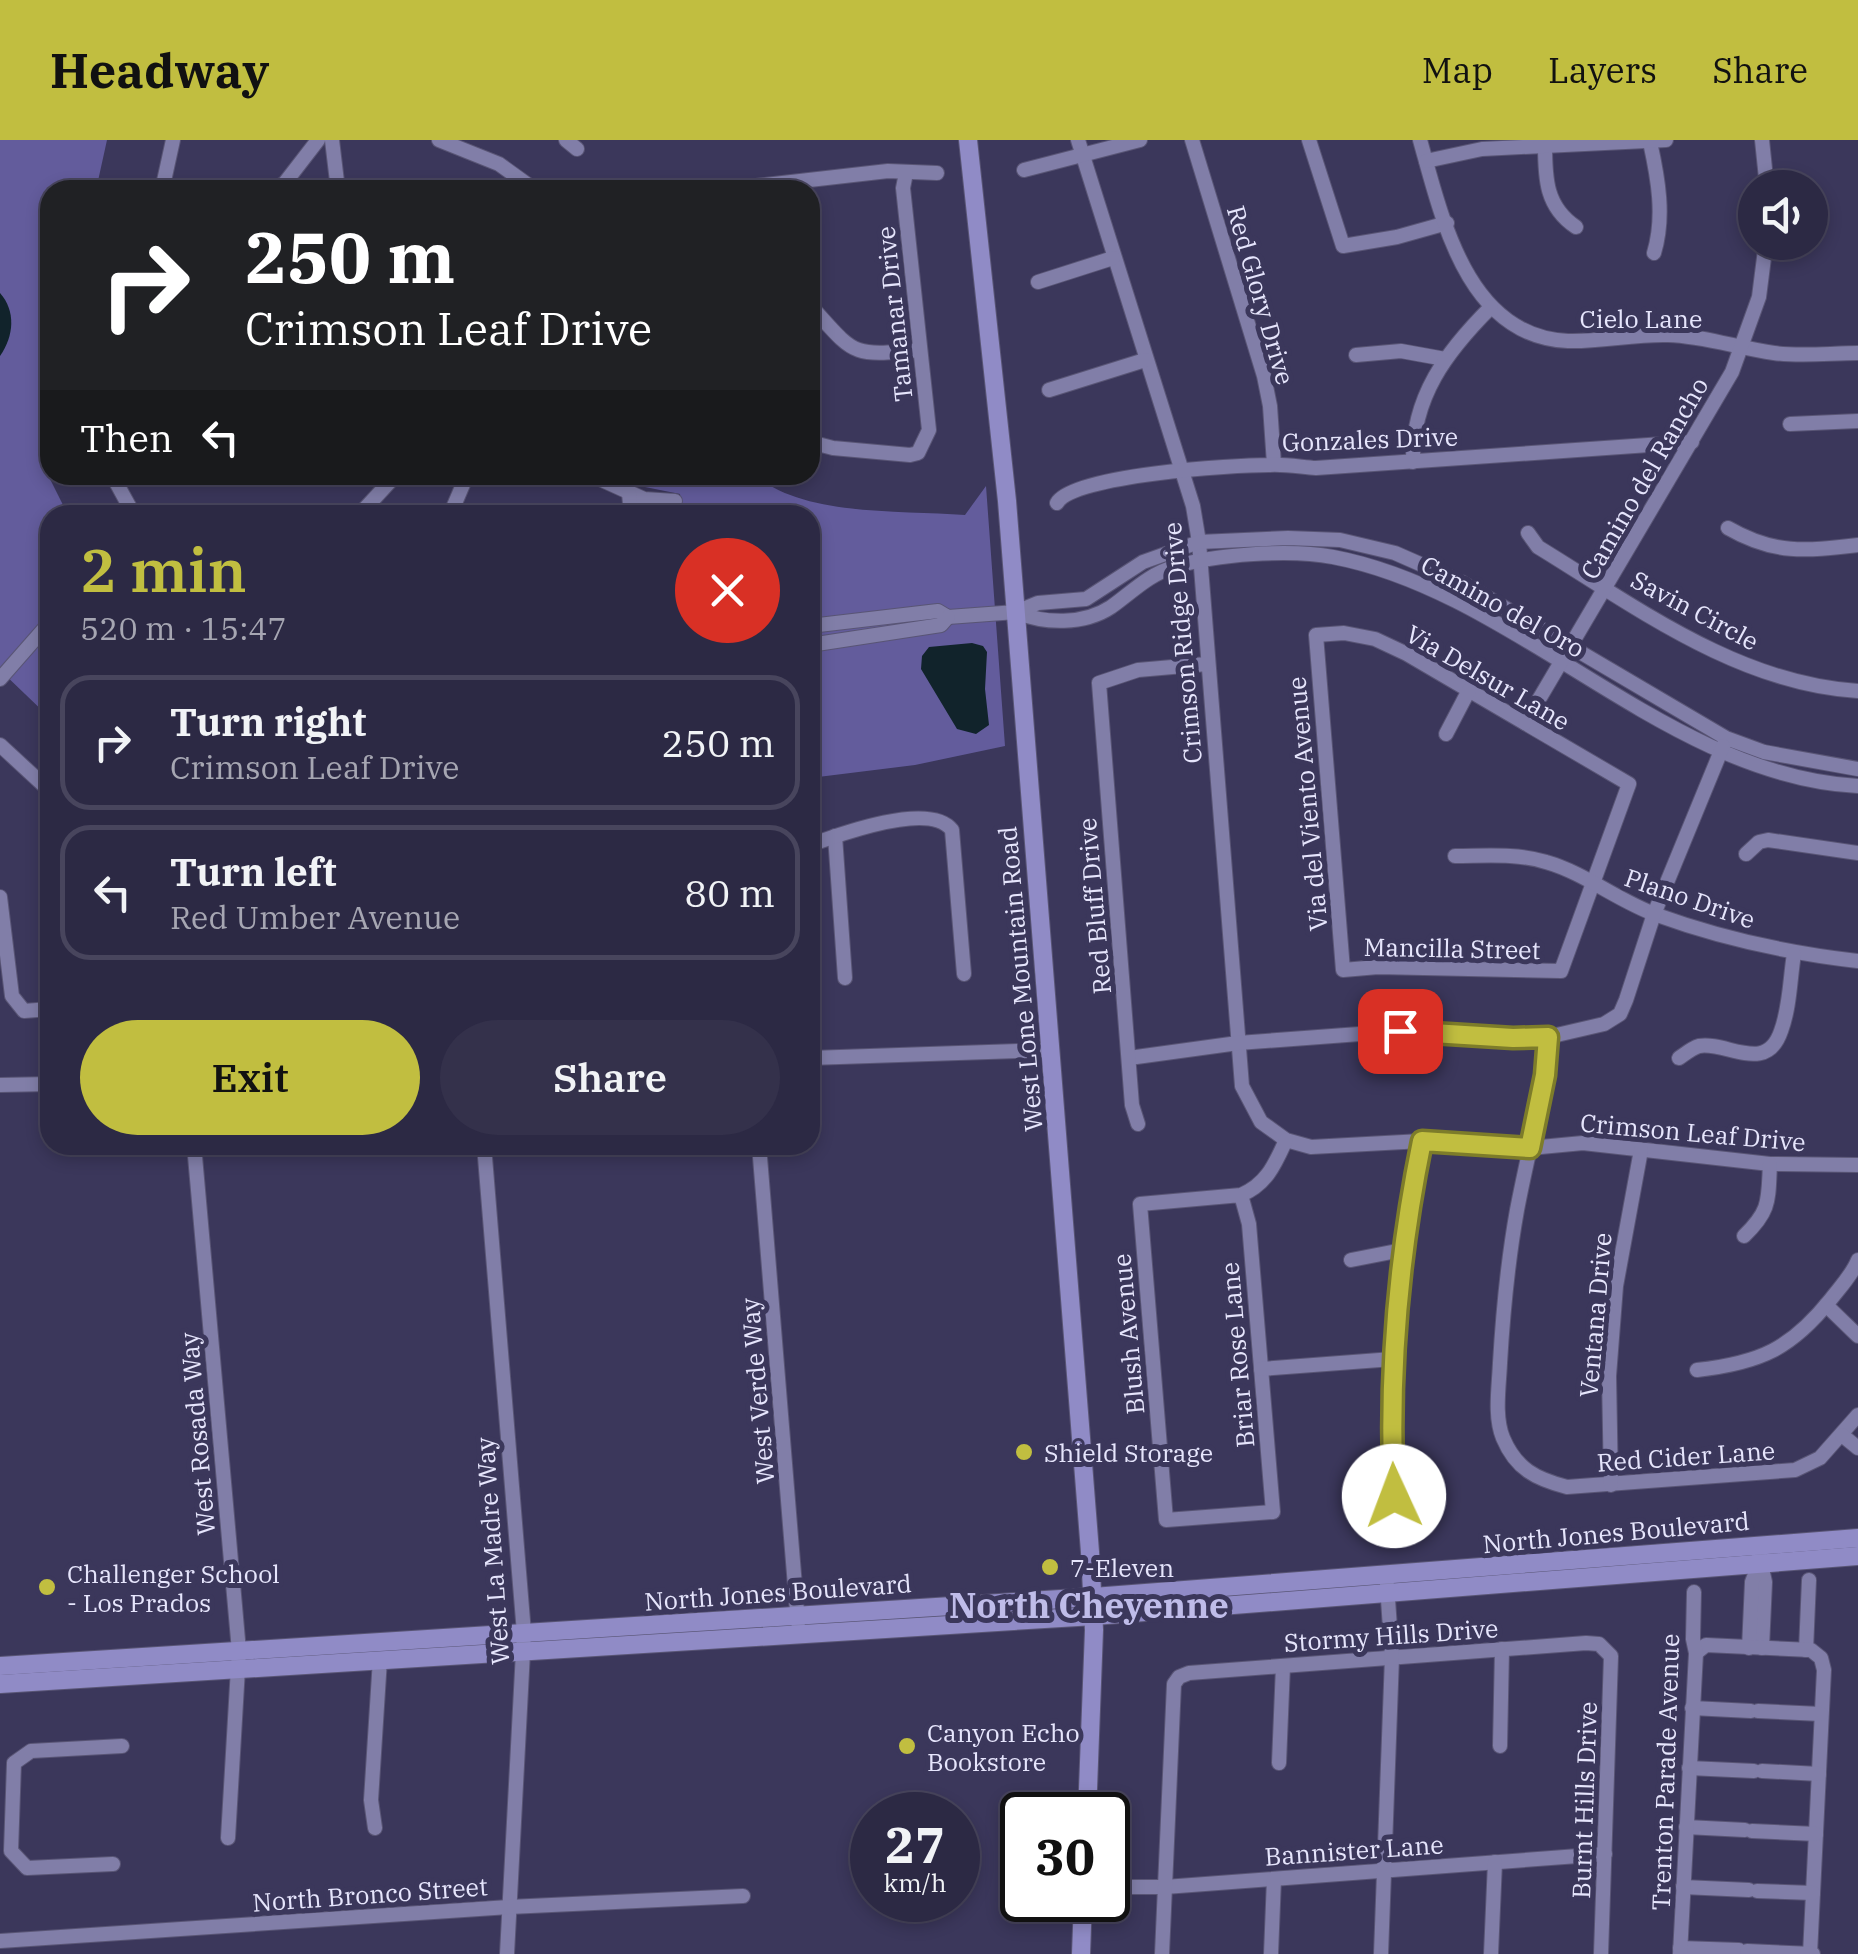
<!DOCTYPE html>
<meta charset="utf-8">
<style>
:root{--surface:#2c2944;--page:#34314b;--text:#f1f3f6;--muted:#a6a6b2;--line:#48455d;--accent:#c1be40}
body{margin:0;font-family:"IBM Plex Serif",serif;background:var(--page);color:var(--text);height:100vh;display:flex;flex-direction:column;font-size:38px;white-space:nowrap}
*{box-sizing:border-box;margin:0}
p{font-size:32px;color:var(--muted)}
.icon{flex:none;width:55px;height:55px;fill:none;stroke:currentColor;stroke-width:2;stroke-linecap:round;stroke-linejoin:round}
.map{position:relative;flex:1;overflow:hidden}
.panel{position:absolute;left:40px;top:365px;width:780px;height:650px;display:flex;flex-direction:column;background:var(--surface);border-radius:30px;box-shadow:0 5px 15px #0003,0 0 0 2px var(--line)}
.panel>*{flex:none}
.hud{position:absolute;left:40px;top:40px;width:780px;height:305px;border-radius:30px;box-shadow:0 5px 15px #0003,0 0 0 2px var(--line);background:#202124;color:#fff;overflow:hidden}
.buttons{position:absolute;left:1738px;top:30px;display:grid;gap:20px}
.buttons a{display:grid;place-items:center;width:90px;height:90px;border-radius:50%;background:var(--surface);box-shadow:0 5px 15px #0003,0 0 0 2px var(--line);font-size:50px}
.speed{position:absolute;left:850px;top:1652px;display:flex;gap:20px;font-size:50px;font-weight:700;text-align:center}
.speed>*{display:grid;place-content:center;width:130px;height:130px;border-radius:50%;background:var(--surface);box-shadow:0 5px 15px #0003,0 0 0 2px var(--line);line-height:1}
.speed small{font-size:25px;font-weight:400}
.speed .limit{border:5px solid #111;border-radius:15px;background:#fff;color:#111}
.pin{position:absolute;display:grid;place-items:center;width:85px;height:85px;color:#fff;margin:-42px;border-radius:20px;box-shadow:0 5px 15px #0006}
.me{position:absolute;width:110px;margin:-55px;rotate:358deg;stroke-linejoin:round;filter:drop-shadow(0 0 8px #0008)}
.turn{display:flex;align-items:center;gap:35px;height:210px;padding:0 40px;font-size:45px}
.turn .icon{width:130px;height:130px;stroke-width:2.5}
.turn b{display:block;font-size:70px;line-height:85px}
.then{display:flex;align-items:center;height:95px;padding:0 40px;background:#0003;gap:20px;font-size:38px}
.round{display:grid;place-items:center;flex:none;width:105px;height:105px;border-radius:52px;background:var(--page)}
.summary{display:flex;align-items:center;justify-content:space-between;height:170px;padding:0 40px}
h1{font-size:60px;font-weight:600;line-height:75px;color:var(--accent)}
.button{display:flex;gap:20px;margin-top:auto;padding:20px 40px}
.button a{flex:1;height:115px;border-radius:60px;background:var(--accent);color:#111;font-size:40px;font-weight:600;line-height:115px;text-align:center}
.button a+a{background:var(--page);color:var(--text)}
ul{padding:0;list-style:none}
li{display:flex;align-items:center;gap:30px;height:135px;margin:0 20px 15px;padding:0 20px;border:5px solid var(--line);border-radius:30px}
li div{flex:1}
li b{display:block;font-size:38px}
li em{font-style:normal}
header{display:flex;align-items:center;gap:60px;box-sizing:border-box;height:140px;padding:0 50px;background:var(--accent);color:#111}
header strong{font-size:48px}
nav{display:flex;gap:55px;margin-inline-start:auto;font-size:35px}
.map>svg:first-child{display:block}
.green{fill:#635c9c}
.water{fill:#11232b}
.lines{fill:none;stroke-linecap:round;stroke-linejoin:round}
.minor-casing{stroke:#595575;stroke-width:16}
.major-casing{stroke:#595575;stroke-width:20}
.minor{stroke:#817ea8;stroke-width:14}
.major{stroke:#908bc6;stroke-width:18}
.route-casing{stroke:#7d7c2a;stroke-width:25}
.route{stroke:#c1be40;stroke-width:18}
.poi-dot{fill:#c1be40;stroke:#3b375b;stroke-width:4}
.labels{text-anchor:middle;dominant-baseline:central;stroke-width:10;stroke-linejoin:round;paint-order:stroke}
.street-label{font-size:25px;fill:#e6e5fc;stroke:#3b375b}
.poi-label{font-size:25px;fill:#e6e5fc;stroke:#3b375b;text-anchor:start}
.district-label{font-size:35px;font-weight:bold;fill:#bfbce9;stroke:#3b375b}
</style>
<header>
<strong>Headway</strong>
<nav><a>Map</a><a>Layers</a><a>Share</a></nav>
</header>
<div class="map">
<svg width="1858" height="1814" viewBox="0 0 1858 1814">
<rect width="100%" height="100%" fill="#3b375b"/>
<g class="green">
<path d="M0,0H107L96,50H50V317L41,321L68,375H50V471L38,482L50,498V578L0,530Z"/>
<path d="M637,335H755C804,377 902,370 965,375L986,346L1005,606L915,625L810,638V375H682L680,354L635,345Z"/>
</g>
<g class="water">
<path d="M0,153C16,171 14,196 0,216Z"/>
<path d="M972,503L983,506L987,512L985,549L989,585L976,594L957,589L921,529L922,516L929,507Z"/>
</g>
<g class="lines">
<g class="minor-casing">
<g id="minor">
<path d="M332,0L338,50"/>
<path d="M439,0L499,24L535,50"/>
<path d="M566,0L577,9"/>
<path d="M1078,0L1193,366L1199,402L1242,946L1261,982L1286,1000L1311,1007L1422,1001L1530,1008L1583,1003L1770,1024L1858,1025"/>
<path d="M1192,0L1264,236L1270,266L1274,324"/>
<path d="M1309,0L1343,106L1397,97L1447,83"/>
<path d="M1420,0C1442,78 1467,197 1568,201C1601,202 1634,194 1668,195C1704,196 1738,208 1774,213C1801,217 1831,213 1858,213"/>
<path d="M1762,0L1767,48"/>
<path d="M1650,2C1658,38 1665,77 1654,113"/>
<path d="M1545,5C1545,39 1546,67 1576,87"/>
<path d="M1426,21L1482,9L1666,0"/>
<path d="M1024,30L1140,0"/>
<path d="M162,50L173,0"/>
<path d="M269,50L284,44L318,0"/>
<path d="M721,50L888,31L937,33"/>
<path d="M1038,142L1113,118"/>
<path d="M810,165C856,216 850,216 920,210"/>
<path d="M1356,215L1401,211L1445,219"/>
<path d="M1049,250L1145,220"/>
<path d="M1790,284L1858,281"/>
<path d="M810,302L833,308L910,315L918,313L929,290L903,48L906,33"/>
<path d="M1413,322C1412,257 1446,212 1491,167"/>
<path d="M591,335L644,359L675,361"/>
<path d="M629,353L631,375"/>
<path d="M1057,363C1072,335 1234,325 1269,325C1285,324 1301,327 1316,328L1692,302"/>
<path d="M134,375L117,344L134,335"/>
<path d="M359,375L396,335"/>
<path d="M450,375L467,335"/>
<path d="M1728,388C1775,415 1806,411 1858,405"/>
<path d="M1528,393L1538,407C1636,467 1739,544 1858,551"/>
<path d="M1016,472C1044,484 1084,485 1111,467C1131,453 1149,434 1174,427C1216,414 1290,409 1333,417C1518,452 1666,636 1858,646"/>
<path d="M810,486L938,471L948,477L1016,472L1038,463L1086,459L1143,422L1199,402L1288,398L1340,400L1395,413L1461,442L1726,598L1764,612L1858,629"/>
<path d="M1344,493L1375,499L1407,514L1629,644L1561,831L1378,827L1343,830L1316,495Z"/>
<path d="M810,505L941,485L948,477"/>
<path d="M0,539L50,482"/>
<path d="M1525,583L1732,232L1759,157L1766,102"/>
<path d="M1446,594L1469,550"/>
<path d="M0,605L50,651"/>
<path d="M835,696L845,838"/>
<path d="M810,705C840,694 930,661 952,690L964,834"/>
<path d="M1746,714L1759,702L1768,700L1858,713"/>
<path d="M1455,716C1485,716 1517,713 1546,722C1585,733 1618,761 1657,775C1723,799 1788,813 1858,821"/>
<path d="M0,757L12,856L24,871L50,869"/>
<path d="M1548,897C1544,956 1528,1012 1517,1070C1508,1120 1503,1172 1500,1223C1499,1247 1494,1276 1503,1298C1516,1329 1536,1339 1567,1347L1795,1330L1820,1318L1858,1275"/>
<path d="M810,918L1051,910"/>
<path d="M1129,918L1238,903L1400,891L1513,898L1548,897L1604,884L1620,874L1626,860L1654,774L1723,606"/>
<path d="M1679,918C1685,914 1692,908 1699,906C1727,901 1766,935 1781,891C1790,867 1790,838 1794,814"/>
<path d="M0,945L50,944"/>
<path d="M1138,984L1132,965L1099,543L1138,530L1207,524"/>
<path d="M194,1005L239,1511L228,1698"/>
<path d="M484,1005L524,1493L507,1814"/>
<path d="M759,1005L798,1483"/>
<path d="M1241,1055L1249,1084L1273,1372L1166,1380L1140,1064L1241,1055C1267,1044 1275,1024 1286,1000"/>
<path d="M1744,1096C1771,1070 1768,1060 1770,1024"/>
<path d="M1351,1120L1402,1110"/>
<path d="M1826,1165L1858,1196"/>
<path d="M1261,1229L1393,1219"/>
<path d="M1697,1230C1760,1223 1791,1209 1831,1159C1841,1146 1852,1135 1858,1120"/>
<path d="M1842,1295L1858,1308"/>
<path d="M1611,1345L1609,1236L1616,1146L1641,1010"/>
<path d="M1392,1376L1393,1219L1402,1110L1422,1001"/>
<path d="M1759,1415L1765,1442L1762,1508"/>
<path d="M1749,1508L1752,1442L1759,1424"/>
<path d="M1806,1510L1809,1440"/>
<path d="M1696,1513L1706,1505L1811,1510L1821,1518L1824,1530L1810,1814"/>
<path d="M1692,1568L1751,1571"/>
<path d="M1758,1571L1821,1574"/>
<path d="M1500,1606L1502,1509"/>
<path d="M1279,1623L1283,1526"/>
<path d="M1689,1628L1754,1631"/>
<path d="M1762,1631L1819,1634"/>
<path d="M1686,1687L1745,1690"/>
<path d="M375,1688L371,1660L380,1519"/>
<path d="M1752,1691L1816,1694"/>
<path d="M113,1724L27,1728L11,1711L14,1623L31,1611L122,1606"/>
<path d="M1108,1747H1165L1605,1714"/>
<path d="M1683,1747L1749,1750"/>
<path d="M1757,1751L1813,1753"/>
<path d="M0,1801L509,1767L743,1756"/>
<path d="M1680,1808L1739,1810"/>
<path d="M1747,1811L1813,1814"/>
<path d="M1162,1814L1174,1544L1179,1537L1189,1533L1586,1503L1599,1504L1611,1516L1601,1814"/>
<path d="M1271,1814L1274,1739"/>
<path d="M1381,1814L1392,1517L1387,1445"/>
<path d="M1491,1814L1495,1722"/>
<path d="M1680,1814L1696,1513L1693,1499L1694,1452"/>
</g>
</g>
<g class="major-casing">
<g id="major">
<path d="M968,0L1007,361L1090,1412L1094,1490L1087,1675"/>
<path d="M0,1526L1093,1457L1858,1398"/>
<path d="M0,1544L1094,1476L1858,1416"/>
<path d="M1081,1814L1083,1760"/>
</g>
</g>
<use href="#minor" class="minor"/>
<use href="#major" class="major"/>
</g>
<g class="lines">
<g class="route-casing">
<path id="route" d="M1394,1356C1388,1236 1398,1118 1422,1001L1530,1008L1545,935L1548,897L1513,898L1400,891"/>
</g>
<use href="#route" class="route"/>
</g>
<g class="poi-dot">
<circle cx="1024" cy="1312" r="10"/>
<circle cx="1050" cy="1427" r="10"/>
<circle cx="47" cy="1447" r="10"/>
<circle cx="907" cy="1606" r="10"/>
</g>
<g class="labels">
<g class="street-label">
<text transform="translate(1261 155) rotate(74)">Red Glory Drive</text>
<text transform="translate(894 174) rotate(-96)">Tamanar Drive</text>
<text x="1641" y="178">Cielo Lane</text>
<text transform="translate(1370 299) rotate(-2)">Gonzales Drive</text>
<text transform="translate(1644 338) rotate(-60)">Camino del Rancho</text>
<text transform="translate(1503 466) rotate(29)">Camino del Oro</text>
<text transform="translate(1695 470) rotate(28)">Savin Circle</text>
<text transform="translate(1182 503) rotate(-95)">Crimson Ridge Drive</text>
<text transform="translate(1488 537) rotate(30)">Via Delsur Lane</text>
<text transform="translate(1307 664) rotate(-95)">Via del Viento Avenue</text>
<text transform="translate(1690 758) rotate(19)">Plano Drive</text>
<text transform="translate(1094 766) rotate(-95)">Red Bluff Drive</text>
<text transform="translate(1452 808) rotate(1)">Mancilla Street</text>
<text transform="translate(1020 839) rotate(-95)">West Lone Mountain Road</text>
<text transform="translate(1693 992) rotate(5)">Crimson Leaf Drive</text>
<text transform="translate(1595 1175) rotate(-85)">Ventana Drive</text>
<text transform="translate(1128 1194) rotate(-95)">Blush Avenue</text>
<text transform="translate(1237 1215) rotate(-95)">Briar Rose Lane</text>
<text transform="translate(757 1251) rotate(-95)">West Verde Way</text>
<text transform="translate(197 1294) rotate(-95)">West Rosada Way</text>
<text transform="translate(1686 1316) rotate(-4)">Red Cider Lane</text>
<text transform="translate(1616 1392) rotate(-5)">North Jones Boulevard</text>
<text transform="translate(492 1411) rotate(-94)">West La Madre Way</text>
<text transform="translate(778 1452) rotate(-4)">North Jones Boulevard</text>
<text transform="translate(1391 1495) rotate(-4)">Stormy Hills Drive</text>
<text transform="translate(1665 1632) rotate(-88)">Trenton Parade Avenue</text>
<text transform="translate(1584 1660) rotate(-88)">Burnt Hills Drive</text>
<text transform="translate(1354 1710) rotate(-4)">Bannister Lane</text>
<text transform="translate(370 1754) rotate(-4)">North Bronco Street</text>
</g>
<g class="poi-label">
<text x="1044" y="1312">Shield Storage</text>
<text x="1070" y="1427">7-Eleven</text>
<text x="67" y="1433">Challenger School<tspan x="67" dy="29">- Los Prados</tspan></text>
<text x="927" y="1592">Canyon Echo<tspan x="927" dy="29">Bookstore</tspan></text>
</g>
<g class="district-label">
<text x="1089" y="1465">North Cheyenne</text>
</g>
</g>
</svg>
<div class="buttons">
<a><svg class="icon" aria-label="sound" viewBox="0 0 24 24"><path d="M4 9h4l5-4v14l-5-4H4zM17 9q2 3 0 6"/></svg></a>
</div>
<div class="speed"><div>27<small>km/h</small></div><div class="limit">30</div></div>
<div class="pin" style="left:1400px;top:891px;background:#d93025"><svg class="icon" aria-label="arrive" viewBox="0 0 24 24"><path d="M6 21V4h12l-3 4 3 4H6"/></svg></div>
<svg class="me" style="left:1394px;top:1356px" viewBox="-20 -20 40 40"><circle r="19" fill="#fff"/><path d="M0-13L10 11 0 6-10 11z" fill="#c1be40"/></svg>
<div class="hud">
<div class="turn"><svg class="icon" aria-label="right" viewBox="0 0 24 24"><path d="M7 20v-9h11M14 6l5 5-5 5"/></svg><div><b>250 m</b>Crimson Leaf Drive</div></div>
<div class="then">Then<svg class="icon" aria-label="left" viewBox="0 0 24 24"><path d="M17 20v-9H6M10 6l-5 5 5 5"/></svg></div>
</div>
<section class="panel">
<div class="summary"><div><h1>2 min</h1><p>520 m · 15:47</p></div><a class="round" style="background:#d93025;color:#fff"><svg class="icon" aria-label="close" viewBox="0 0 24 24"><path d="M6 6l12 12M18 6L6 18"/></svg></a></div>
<ul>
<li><svg class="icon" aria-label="right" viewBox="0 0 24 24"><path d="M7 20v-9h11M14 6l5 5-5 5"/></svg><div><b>Turn right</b><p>Crimson Leaf Drive</p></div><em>250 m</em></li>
<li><svg class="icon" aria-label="left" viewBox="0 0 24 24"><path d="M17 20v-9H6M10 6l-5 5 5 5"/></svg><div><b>Turn left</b><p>Red Umber Avenue</p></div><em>80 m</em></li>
</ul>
<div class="button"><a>Exit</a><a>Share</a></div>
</section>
</div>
